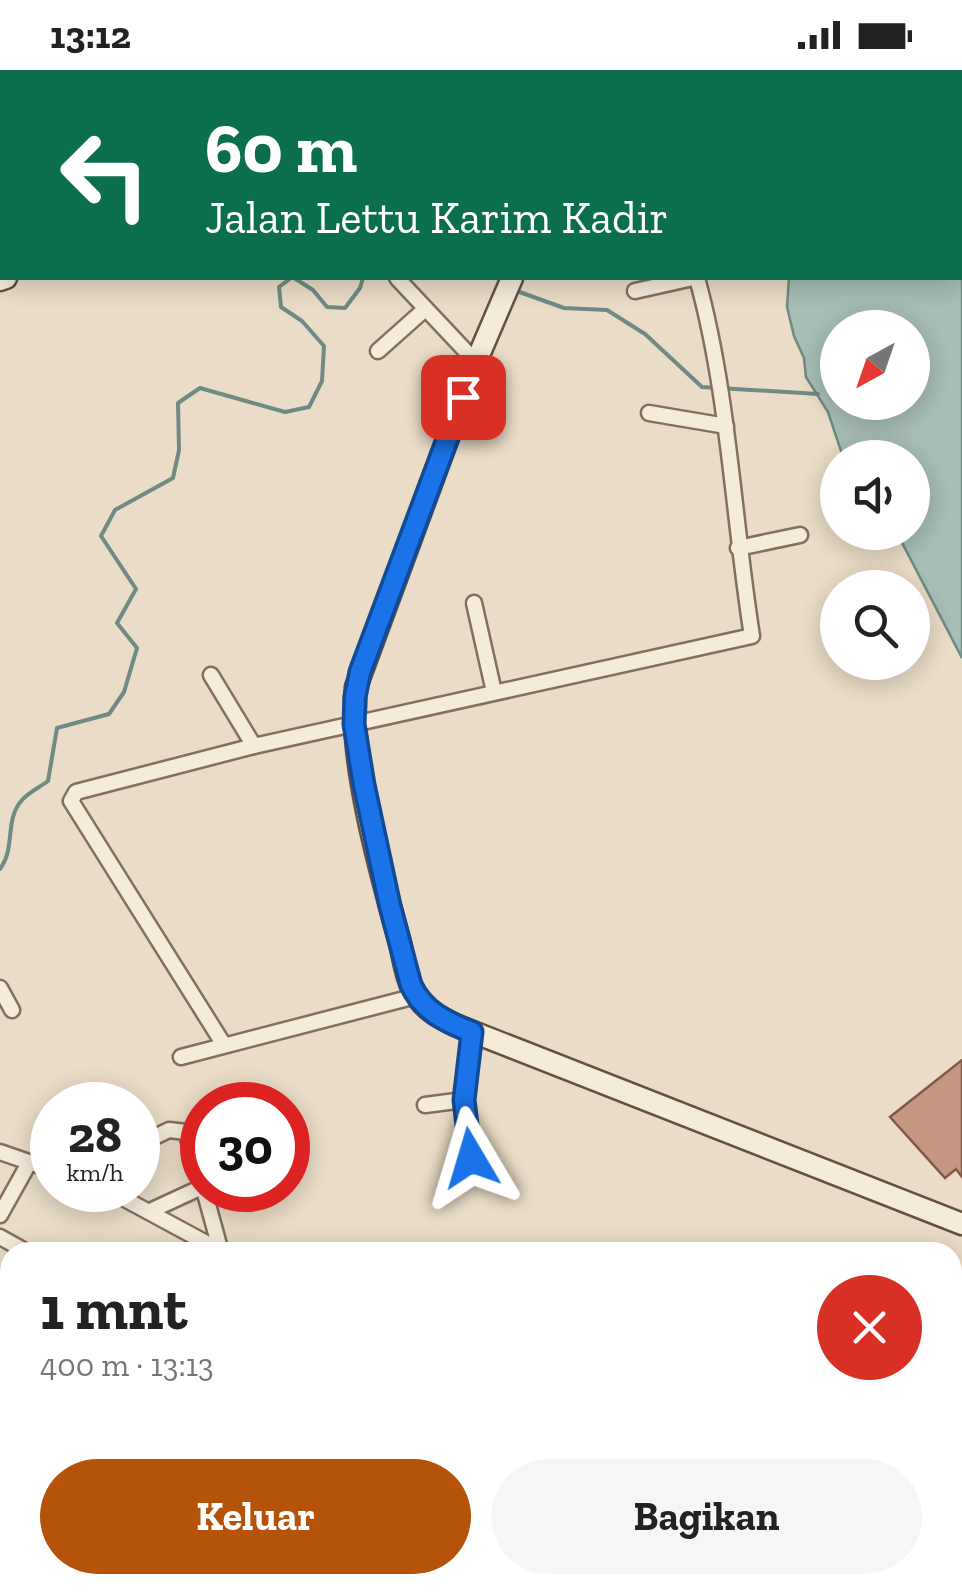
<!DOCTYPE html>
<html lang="id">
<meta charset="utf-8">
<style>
:root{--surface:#fff;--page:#f6f6f6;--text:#222;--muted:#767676;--accent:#b45309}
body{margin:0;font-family:"Zilla Slab",serif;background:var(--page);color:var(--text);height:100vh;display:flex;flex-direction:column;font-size:38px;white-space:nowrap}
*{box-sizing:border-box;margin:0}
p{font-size:32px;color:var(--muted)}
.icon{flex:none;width:55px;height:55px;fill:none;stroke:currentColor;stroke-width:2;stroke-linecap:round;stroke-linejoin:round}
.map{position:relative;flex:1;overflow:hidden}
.panel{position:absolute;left:0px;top:1172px;width:962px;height:352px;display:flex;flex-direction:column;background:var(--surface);border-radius:30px 30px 0 0;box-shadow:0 5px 25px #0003}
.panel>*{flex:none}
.hud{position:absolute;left:0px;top:0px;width:962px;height:210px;box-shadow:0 5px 25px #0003;background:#0b6e4f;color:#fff;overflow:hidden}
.needle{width:65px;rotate:220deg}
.fabs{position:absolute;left:820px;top:240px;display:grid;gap:20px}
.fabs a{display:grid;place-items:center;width:110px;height:110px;border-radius:50%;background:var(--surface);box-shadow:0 5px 25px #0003;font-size:50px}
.speed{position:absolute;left:30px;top:1012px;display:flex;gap:20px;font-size:50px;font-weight:700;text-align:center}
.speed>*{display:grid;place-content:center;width:130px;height:130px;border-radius:50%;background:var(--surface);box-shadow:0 5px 25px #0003;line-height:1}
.speed small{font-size:25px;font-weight:400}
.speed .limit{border:15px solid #d22;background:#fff;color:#111}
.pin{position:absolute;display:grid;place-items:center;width:85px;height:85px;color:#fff;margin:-42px;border-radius:20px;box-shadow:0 5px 15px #0006}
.me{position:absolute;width:110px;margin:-55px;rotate:353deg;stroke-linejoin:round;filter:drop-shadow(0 0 8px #0008)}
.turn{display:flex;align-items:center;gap:35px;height:210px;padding:0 40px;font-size:45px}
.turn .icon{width:130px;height:130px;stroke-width:2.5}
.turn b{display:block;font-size:70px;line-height:85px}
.round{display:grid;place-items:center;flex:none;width:105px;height:105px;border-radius:52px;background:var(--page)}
.head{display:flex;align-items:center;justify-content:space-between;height:170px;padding:0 40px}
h1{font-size:60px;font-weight:700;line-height:75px}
.primary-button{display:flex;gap:20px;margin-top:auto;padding:20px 40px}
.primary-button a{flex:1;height:115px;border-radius:60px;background:var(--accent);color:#fff;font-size:40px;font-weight:700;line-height:115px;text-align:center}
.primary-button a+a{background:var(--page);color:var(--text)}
.status{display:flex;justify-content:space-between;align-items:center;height:70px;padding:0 50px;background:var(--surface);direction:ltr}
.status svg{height:28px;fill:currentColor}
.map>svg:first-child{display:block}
.water{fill:#a7beb5;stroke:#6f8b82;stroke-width:2.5;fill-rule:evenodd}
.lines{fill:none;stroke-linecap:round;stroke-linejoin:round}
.stream{stroke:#6f8b82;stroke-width:4}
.building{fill:#c49780;stroke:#805846;stroke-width:2.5}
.street-casing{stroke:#846f5e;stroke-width:19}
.secondary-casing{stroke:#655041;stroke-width:25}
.highway-casing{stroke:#523e31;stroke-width:30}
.street{stroke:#f5ebd9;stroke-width:14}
.secondary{stroke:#f5ebd9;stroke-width:20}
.highway{stroke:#d19560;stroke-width:25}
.route-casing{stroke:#114b97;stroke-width:25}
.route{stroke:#1a73e8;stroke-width:18}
</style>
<div class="status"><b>13:12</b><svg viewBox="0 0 49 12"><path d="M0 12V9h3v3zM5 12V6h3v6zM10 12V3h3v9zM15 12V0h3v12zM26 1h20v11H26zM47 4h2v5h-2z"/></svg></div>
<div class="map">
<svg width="962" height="1524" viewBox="0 0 962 1524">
<rect width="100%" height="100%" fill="#eadcc6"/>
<path class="water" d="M675,0H962V588L897,463L912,462V388L843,387L828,342L806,307L804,288L794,266L787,237L789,208H960V2ZM838,258H912V332H838Z"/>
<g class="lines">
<g class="stream">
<path d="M294,208L313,220L327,237L345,238L360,218L363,208"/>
<path d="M514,220L564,238L607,240L645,264L702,317L818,324"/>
<path d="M0,799C16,778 4,750 22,730C28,723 40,717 48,711L57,658L109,644L124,622L137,578L117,553L136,519L101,466L115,440L173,408L179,380L178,333L200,318L285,342L309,337L322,311L324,276L302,251L281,237L279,217L291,208"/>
</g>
</g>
<path class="building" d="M962,990V1107L956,1099L945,1108L890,1047Z"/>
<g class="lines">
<g class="street-casing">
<g id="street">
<path d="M615,0L617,2"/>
<path d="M397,208L476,292"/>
<path d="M635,221L693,208"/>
<path d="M378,281L424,240"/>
<path d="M649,343L726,356"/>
<path d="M738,478L800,465"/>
<path d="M474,533L494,622"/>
<path d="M211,605L254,676"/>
<path d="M0,918L12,940"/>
<path d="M224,975L71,731L76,722L254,676L752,566C733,447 729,324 697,208"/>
<path d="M181,987L416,926"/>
<path d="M425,1035L464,1030"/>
<path d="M138,1075L169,1060L186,1062L202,1115"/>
<path d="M0,1082L52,1100"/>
<path d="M471,1088L464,1030L471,962"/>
<path d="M108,1120L221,1181"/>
<path d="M204,1120L221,1182"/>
<path d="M150,1141L202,1117"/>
<path d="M0,1145L29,1093"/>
<path d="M0,1167L27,1182"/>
<path d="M0,1281L10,1287"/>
<path d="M0,1388L10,1394"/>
<path d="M0,1505L10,1487"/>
<path d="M232,1515L249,1524"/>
<path d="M361,1515L364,1524"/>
<path d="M0,1517L13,1524"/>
</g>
</g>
<g class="secondary-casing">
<g id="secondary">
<path d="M554,0L556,2"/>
<path d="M447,2V0"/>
<path d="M599,2L600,0"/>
<path d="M512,208L476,292L356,617C348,685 380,801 399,869C404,888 406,912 418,928C427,941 441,948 455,955L962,1154"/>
<path d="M0,210L6,208"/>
</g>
</g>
<g class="highway-casing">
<g id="highway">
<path d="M262,2L267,0"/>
<path d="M529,2L535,0"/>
<path d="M0,148L2,147"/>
<path d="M0,181L2,179"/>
</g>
</g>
<use href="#street" class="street"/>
<use href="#secondary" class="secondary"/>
<use href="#highway" class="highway"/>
</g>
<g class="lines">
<g class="route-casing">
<path id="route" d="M463,327L360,602L355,627L354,654L364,715L390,836L411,915C423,941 446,952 472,962L464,1030L471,1088"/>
</g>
<use href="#route" class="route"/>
</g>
</svg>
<div class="fabs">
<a><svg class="needle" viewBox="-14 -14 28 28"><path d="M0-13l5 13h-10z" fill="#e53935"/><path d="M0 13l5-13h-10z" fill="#767676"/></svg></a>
<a><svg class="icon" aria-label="sound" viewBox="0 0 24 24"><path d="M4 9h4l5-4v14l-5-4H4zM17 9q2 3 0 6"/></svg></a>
<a><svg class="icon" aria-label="search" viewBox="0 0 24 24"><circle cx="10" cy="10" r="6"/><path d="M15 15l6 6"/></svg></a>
</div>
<div class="speed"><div>28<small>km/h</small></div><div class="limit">30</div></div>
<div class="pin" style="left:463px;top:327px;background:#d93025"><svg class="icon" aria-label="arrive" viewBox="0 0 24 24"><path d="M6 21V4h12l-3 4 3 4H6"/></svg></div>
<svg class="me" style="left:471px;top:1088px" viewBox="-20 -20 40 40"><path d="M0-17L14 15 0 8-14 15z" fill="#1a73e8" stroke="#fff" stroke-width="4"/></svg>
<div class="hud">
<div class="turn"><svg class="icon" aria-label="left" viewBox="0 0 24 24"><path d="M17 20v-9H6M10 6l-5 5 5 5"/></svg><div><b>60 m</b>Jalan Lettu Karim Kadir</div></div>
</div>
<section class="panel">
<div class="head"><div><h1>1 mnt</h1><p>400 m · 13:13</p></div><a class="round" style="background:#d93025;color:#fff"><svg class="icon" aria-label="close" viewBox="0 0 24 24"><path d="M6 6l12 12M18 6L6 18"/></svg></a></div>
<div class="primary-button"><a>Keluar</a><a>Bagikan</a></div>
</section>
</div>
